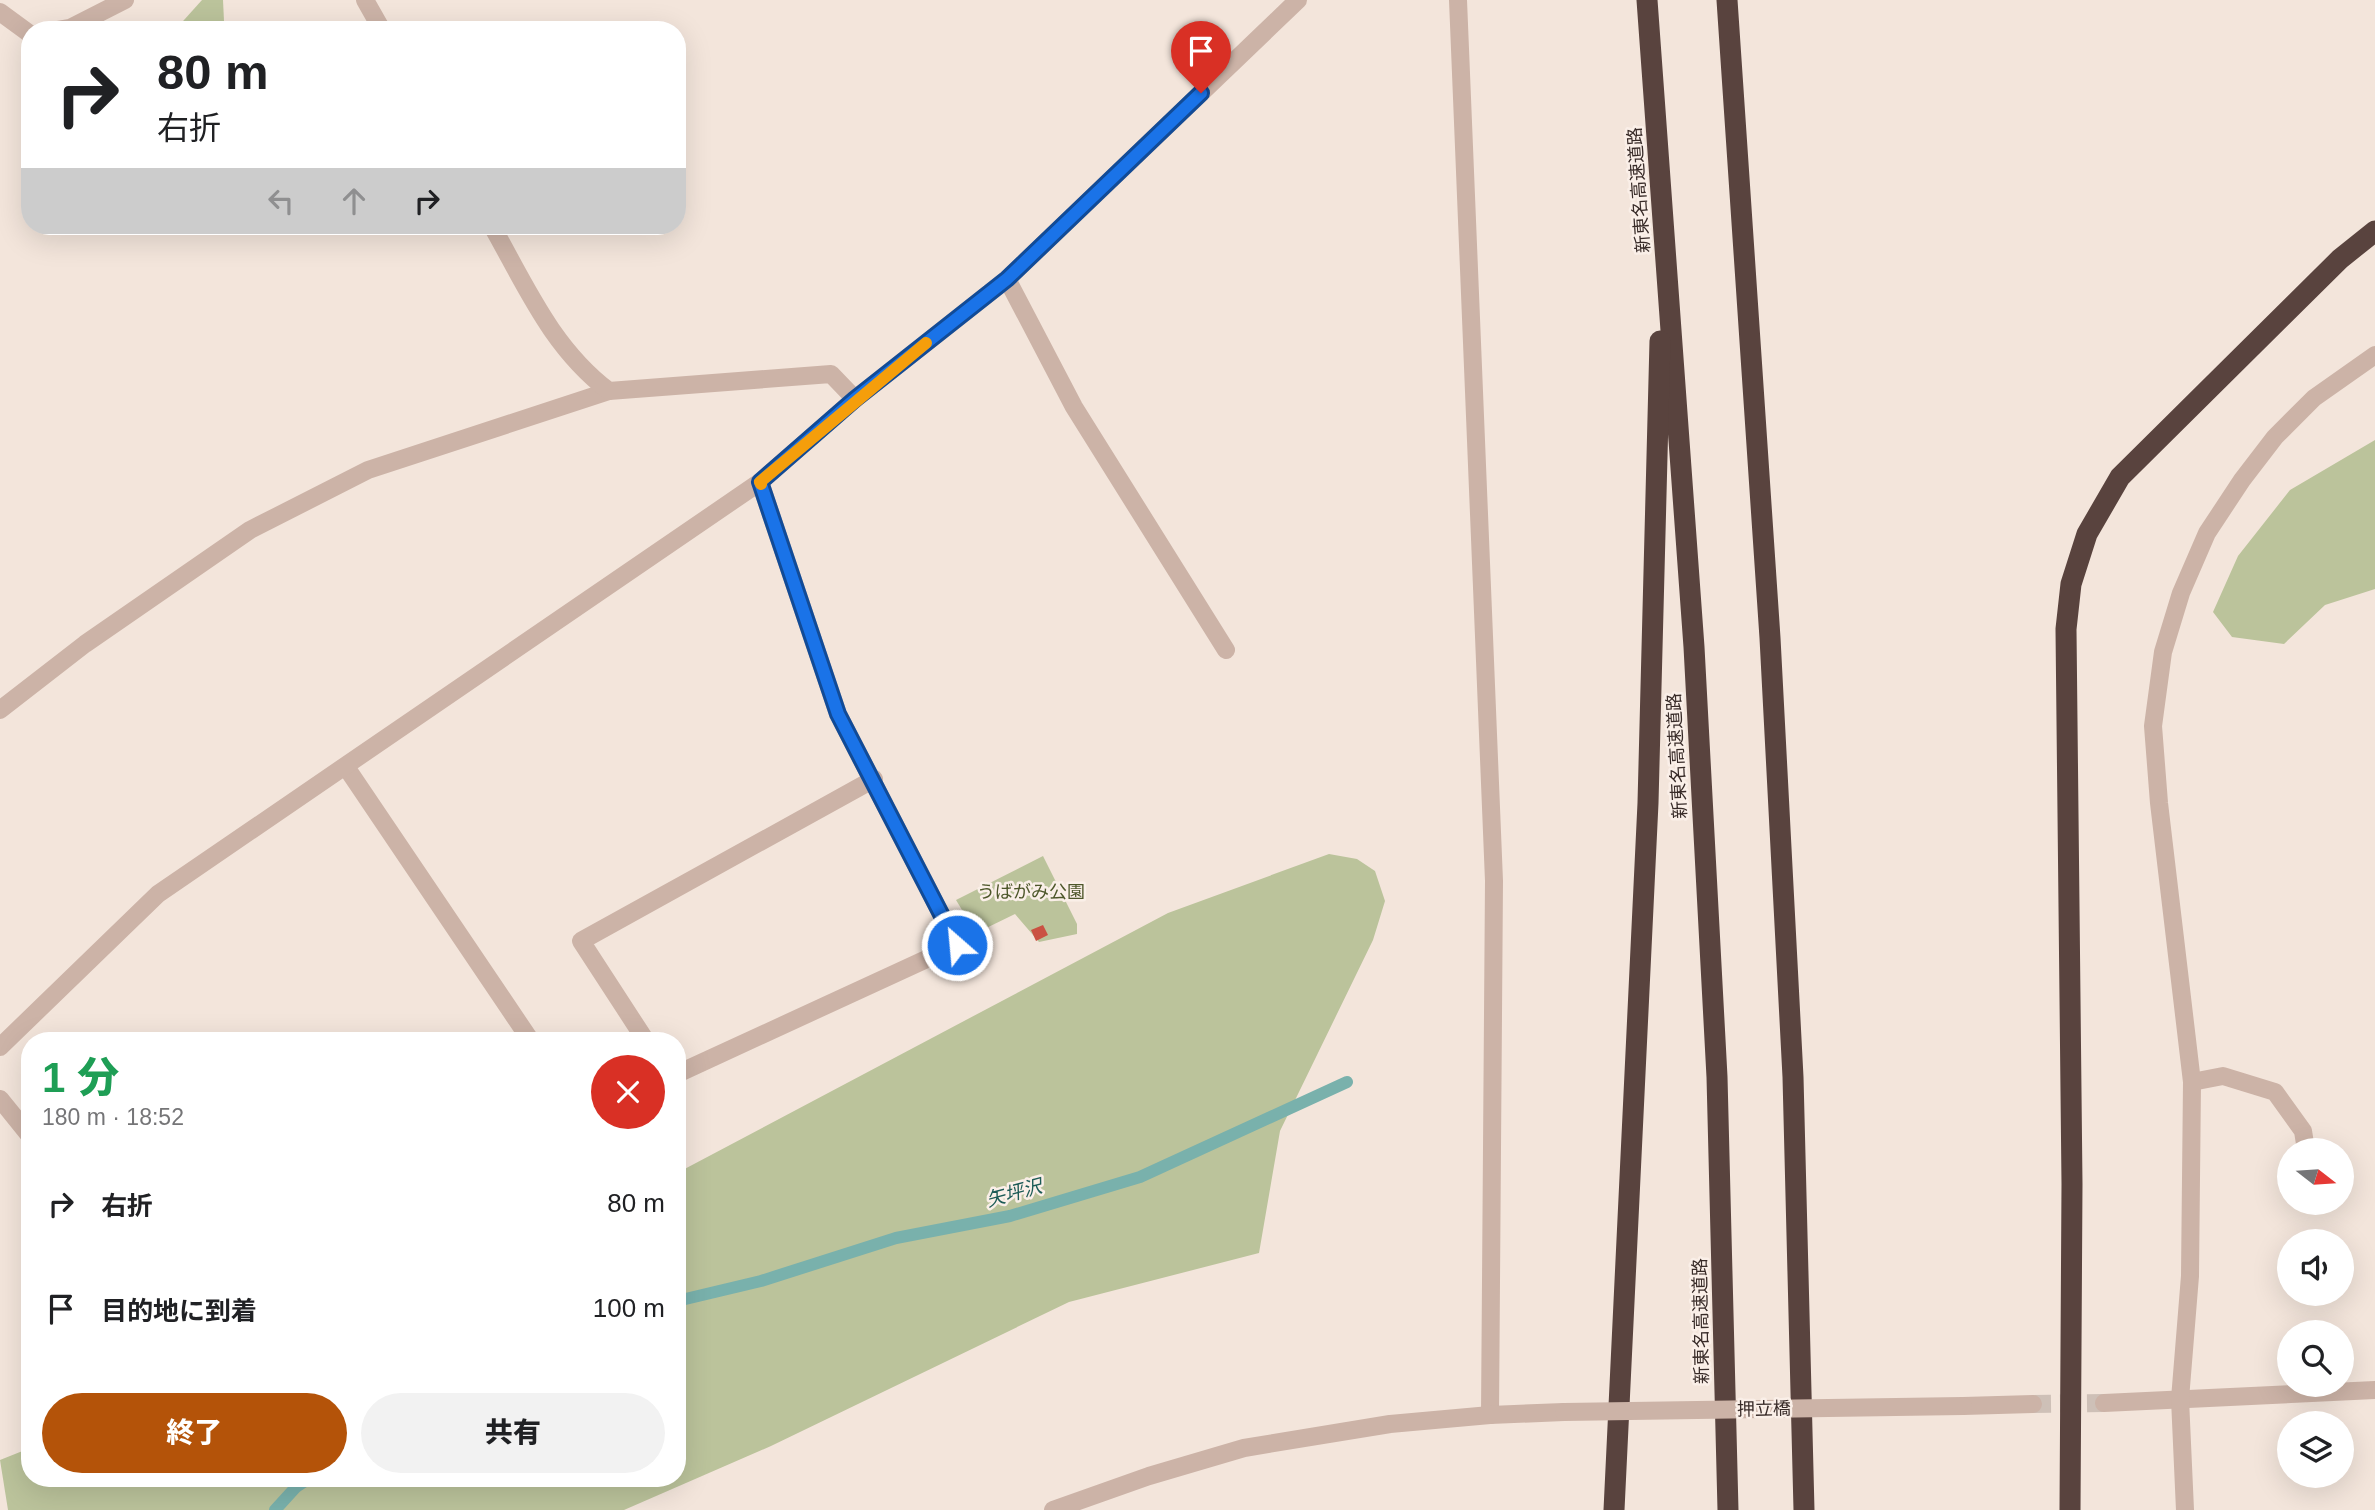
<!DOCTYPE html>
<html lang="ja">
<meta charset="utf-8">
<style>
:root{--surface:#fff;--page:#f2f2f2;--text:#202124;--muted:#757577;--accent:#b45309}
body{margin:0;font-family:Helvetica,"Noto Sans JP",sans-serif;background:var(--page);color:var(--text);height:100vh;display:flex;flex-direction:column;font-size:26px;white-space:nowrap}
*{box-sizing:border-box;margin:0}
p{font-size:23px;color:var(--muted)}
.icon{flex:none;width:38px;height:38px;fill:none;stroke:currentColor;stroke-width:2;stroke-linecap:round;stroke-linejoin:round}
.map{position:relative;flex:1;overflow:hidden}
.details{position:absolute;left:21px;top:1032px;width:665px;height:455px;display:flex;flex-direction:column;background:var(--surface);border-radius:28px;box-shadow:0 7px 28px #0002}
.details>*{flex:none}
.guide{position:absolute;left:21px;top:21px;width:665px;height:214px;border-radius:28px;box-shadow:0 7px 28px #0002;background:#fff;color:var(--text);overflow:hidden}
.needle{width:46px;rotate:107deg}
.buttons{position:absolute;left:2277px;top:1138px;display:grid;gap:14px}
.buttons a{display:grid;place-items:center;width:77px;height:77px;border-radius:50%;background:var(--surface);box-shadow:0 7px 28px #0002;font-size:35px}
.pin{position:absolute;display:grid;place-items:center;width:60px;height:60px;color:#fff;margin:-72px -30px;border-radius:50% 50% 50% 0;rotate:-45deg;box-shadow:0 0 7px #0007}
.pin .icon{rotate:45deg}
.me{position:absolute;width:77px;margin:-38px;rotate:333deg;stroke-linejoin:round;filter:drop-shadow(0 0 5px #0008)}
.turn{display:flex;align-items:center;gap:24px;height:147px;padding:0 21px;font-size:32px}
.turn .icon{width:91px;height:91px;stroke-width:2.5}
.turn b{display:block;font-size:49px;line-height:60px}
.lanes{display:flex;align-items:center;height:66px;padding:0 21px;background:#0003;justify-content:center;gap:35px;direction:ltr}
.lanes .off{opacity:.35}
.round{display:grid;place-items:center;flex:none;width:74px;height:74px;border-radius:37px;background:var(--page)}
.head{display:flex;align-items:center;justify-content:space-between;height:119px;padding:0 21px}
h1{font-size:42px;font-weight:800;line-height:52px;color:#1e9e55}
.primary-button{display:flex;gap:14px;margin-top:auto;padding:14px 21px}
.primary-button a{flex:1;height:80px;border-radius:42px;background:var(--accent);color:#fff;font-size:28px;font-weight:800;line-height:80px;text-align:center}
.primary-button a+a{background:var(--page);color:var(--text)}
ul{padding:0;list-style:none}
li{display:flex;align-items:center;gap:21px;height:105px;padding:0 21px}
li div{flex:1}
li b{display:block;font-size:26px}
li em{font-style:normal}
.map>svg:first-child{display:block}
.green{fill:#bbc39b}
.lines{fill:none;stroke-linecap:round;stroke-linejoin:round}
.stream{stroke:#79b1ac;stroke-width:12}
.building{fill:#ca5142}
.tertiary-tunnel{stroke:#cec0b7;stroke-width:18;stroke-dasharray:18 9;stroke-linecap:butt}
.service{stroke:#ccb3a7;stroke-width:18}
.minor{stroke:#ccb3a7;stroke-width:18}
.tertiary{stroke:#ccb3a7;stroke-width:18}
.motorway{stroke:#59433e;stroke-width:21}
.tertiary-bridge{stroke:#ccb3a7;stroke-width:18}
.route-casing{stroke:#114b97;stroke-width:18}
.route{stroke:#1a73e8;stroke-width:12}
.slow{stroke:#f59e0b;stroke-width:12}
.labels{text-anchor:middle;dominant-baseline:central;stroke-width:5;stroke-linejoin:round;paint-order:stroke}
.street-label{font-size:18px;fill:#382b28;stroke:#faefe8}
.park-label{font-size:18px;fill:#4d572a;stroke:#faefe8}
.water-label{font-size:19px;font-style:italic;fill:#1c5b56;stroke:#faefe8}
</style>
<div class="map">
<svg width="2375" height="1510" viewBox="0 0 2375 1510">
<rect width="100%" height="100%" fill="#f3e5db"/>
<g class="green">
<path d="M202,0H223L224,21L220,30H175Z"/>
<path d="M2375,440V589L2325,605L2284,644L2232,637L2213,612L2238,556L2290,490Z"/>
<path d="M1329,854L1357,859L1375,871L1385,901L1373,940L1280,1131L1259,1253L1069,1302L771,1446L624,1510H8L0,1460L30,1448V1479H677V1173L1168,913Z"/>
<path d="M1043,856L1077,924V934L1039,942L1015,914L976,933L956,900Z"/>
</g>
<g class="lines">
<g class="stream">
<path d="M677,1301L761,1281L896,1238L1010,1216L1140,1177L1347,1082"/>
<path d="M275,1510L296,1487L308,1479"/>
</g>
</g>
<path class="building" d="M1043,925L1048,935L1036,941L1031,930Z"/>
<g class="lines">
<path class="tertiary-tunnel" d="M2033,1404L2104,1403"/>
<g class="service">
<path d="M1007,279L1074,407L1226,650"/>
<path d="M0,710L85,644L250,530L368,470L609,391"/>
<path d="M346,767L531,1041"/>
<path d="M2192,1082L2223,1076L2275,1092L2303,1131L2306,1150"/>
<path d="M0,1099L30,1136"/>
</g>
<g class="minor">
<path d="M365,0L382,30"/>
<path d="M0,12L30,34"/>
<path d="M58,30L70,28L125,0"/>
<path d="M492,226C526,286 552,348 609,391L831,374L855,399"/>
<path d="M646,1041L581,941L874,779"/>
<path d="M0,1047L158,894L760,482L855,399L1007,279L1298,0"/>
<path d="M677,1074L957,945L838,714L760,482"/>
</g>
<g class="tertiary">
<path d="M1458,0L1494,881L1490,1415"/>
<path d="M2104,1403L2375,1390"/>
<path d="M1963,1406L2033,1404"/>
<path d="M1053,1510L1149,1476L1244,1448L1390,1424L1490,1415L1564,1412"/>
<path d="M2185,1510L2180,1399L2190,1276L2192,1082L2159,803L2153,726L2163,652L2181,593L2207,533L2242,480L2275,437L2314,398L2375,355"/>
</g>
<g class="motorway">
<path d="M1647,0L1694,647L1717,1077L1728,1510"/>
<path d="M1727,0L1770,638L1793,1077L1804,1510"/>
<path d="M1614,1510L1648,803L1660,341"/>
<path d="M2070,1510L2072,1184L2066,629L2071,584L2087,534L2120,477L2340,259L2375,231"/>
</g>
<path class="tertiary-bridge" d="M1564,1412L1963,1406"/>
</g>
<g class="lines">
<g class="route-casing">
<path id="route" d="M957,945L838,714L760,482L855,399L1007,279L1201,93"/>
</g>
<use href="#route" class="route"/>
<path class="slow" d="M761,484L760,482L926,343"/>
</g>
<g class="labels">
<g class="street-label">
<text transform="translate(1639 190) rotate(-94)">新東名高速道路</text>
<text transform="translate(1677 756) rotate(-93)">新東名高速道路</text>
<text transform="translate(1701 1321) rotate(-91)">新東名高速道路</text>
<text transform="translate(1764 1409) rotate(-1)">押立橋</text>
</g>
<g class="park-label">
<text x="1031" y="892">うばがみ公園</text>
</g>
<g class="water-label">
<text transform="translate(1014 1193) rotate(-15)">矢坪沢</text>
</g>
</g>
</svg>
<div class="buttons">
<a><svg class="needle" viewBox="-14 -14 28 28"><path d="M0-13l5 13h-10z" fill="#e53935"/><path d="M0 13l5-13h-10z" fill="#757577"/></svg></a>
<a><svg class="icon" aria-label="sound" viewBox="0 0 24 24"><path d="M4 9h4l5-4v14l-5-4H4zM17 9q2 3 0 6"/></svg></a>
<a><svg class="icon" aria-label="search" viewBox="0 0 24 24"><circle cx="10" cy="10" r="6"/><path d="M15 15l6 6"/></svg></a>
<a><svg class="icon" aria-label="layers" viewBox="0 0 24 24"><path d="M12 4l9 5-9 5-9-5zM3 14l9 5 9-5"/></svg></a>
</div>
<div class="pin" style="left:1201px;top:93px;background:#d93025"><svg class="icon" aria-label="arrive" viewBox="0 0 24 24"><path d="M6 21V4h12l-3 4 3 4H6"/></svg></div>
<svg class="me" style="left:957px;top:945px" viewBox="-20 -20 40 40"><circle r="17" fill="#1a73e8" stroke="#fff" stroke-width="3"/><path d="M0-11L8 9 0 5-8 9z" fill="#fff"/></svg>
<div class="guide">
<div class="turn"><svg class="icon" aria-label="right" viewBox="0 0 24 24"><path d="M7 20v-9h11M14 6l5 5-5 5"/></svg><div><b>80 m</b>右折</div></div>
<div class="lanes"><svg class="icon off" aria-label="left" viewBox="0 0 24 24"><path d="M17 20v-9H6M10 6l-5 5 5 5"/></svg><svg class="icon off" aria-label="ahead" viewBox="0 0 24 24"><path d="M12 20V5M6 11l6-6 6 6"/></svg><svg class="icon" aria-label="right" viewBox="0 0 24 24"><path d="M7 20v-9h11M14 6l5 5-5 5"/></svg></div>
</div>
<section class="details">
<div class="head"><div><h1>1 分</h1><p>180 m · 18:52</p></div><a class="round" style="background:#d93025;color:#fff"><svg class="icon" aria-label="close" viewBox="0 0 24 24"><path d="M6 6l12 12M18 6L6 18"/></svg></a></div>
<ul>
<li><svg class="icon" aria-label="right" viewBox="0 0 24 24"><path d="M7 20v-9h11M14 6l5 5-5 5"/></svg><div><b>右折</b></div><em>80 m</em></li>
<li><svg class="icon" aria-label="arrive" viewBox="0 0 24 24"><path d="M6 21V4h12l-3 4 3 4H6"/></svg><div><b>目的地に到着</b></div><em>100 m</em></li>
</ul>
<div class="primary-button"><a>終了</a><a>共有</a></div>
</section>
</div>
